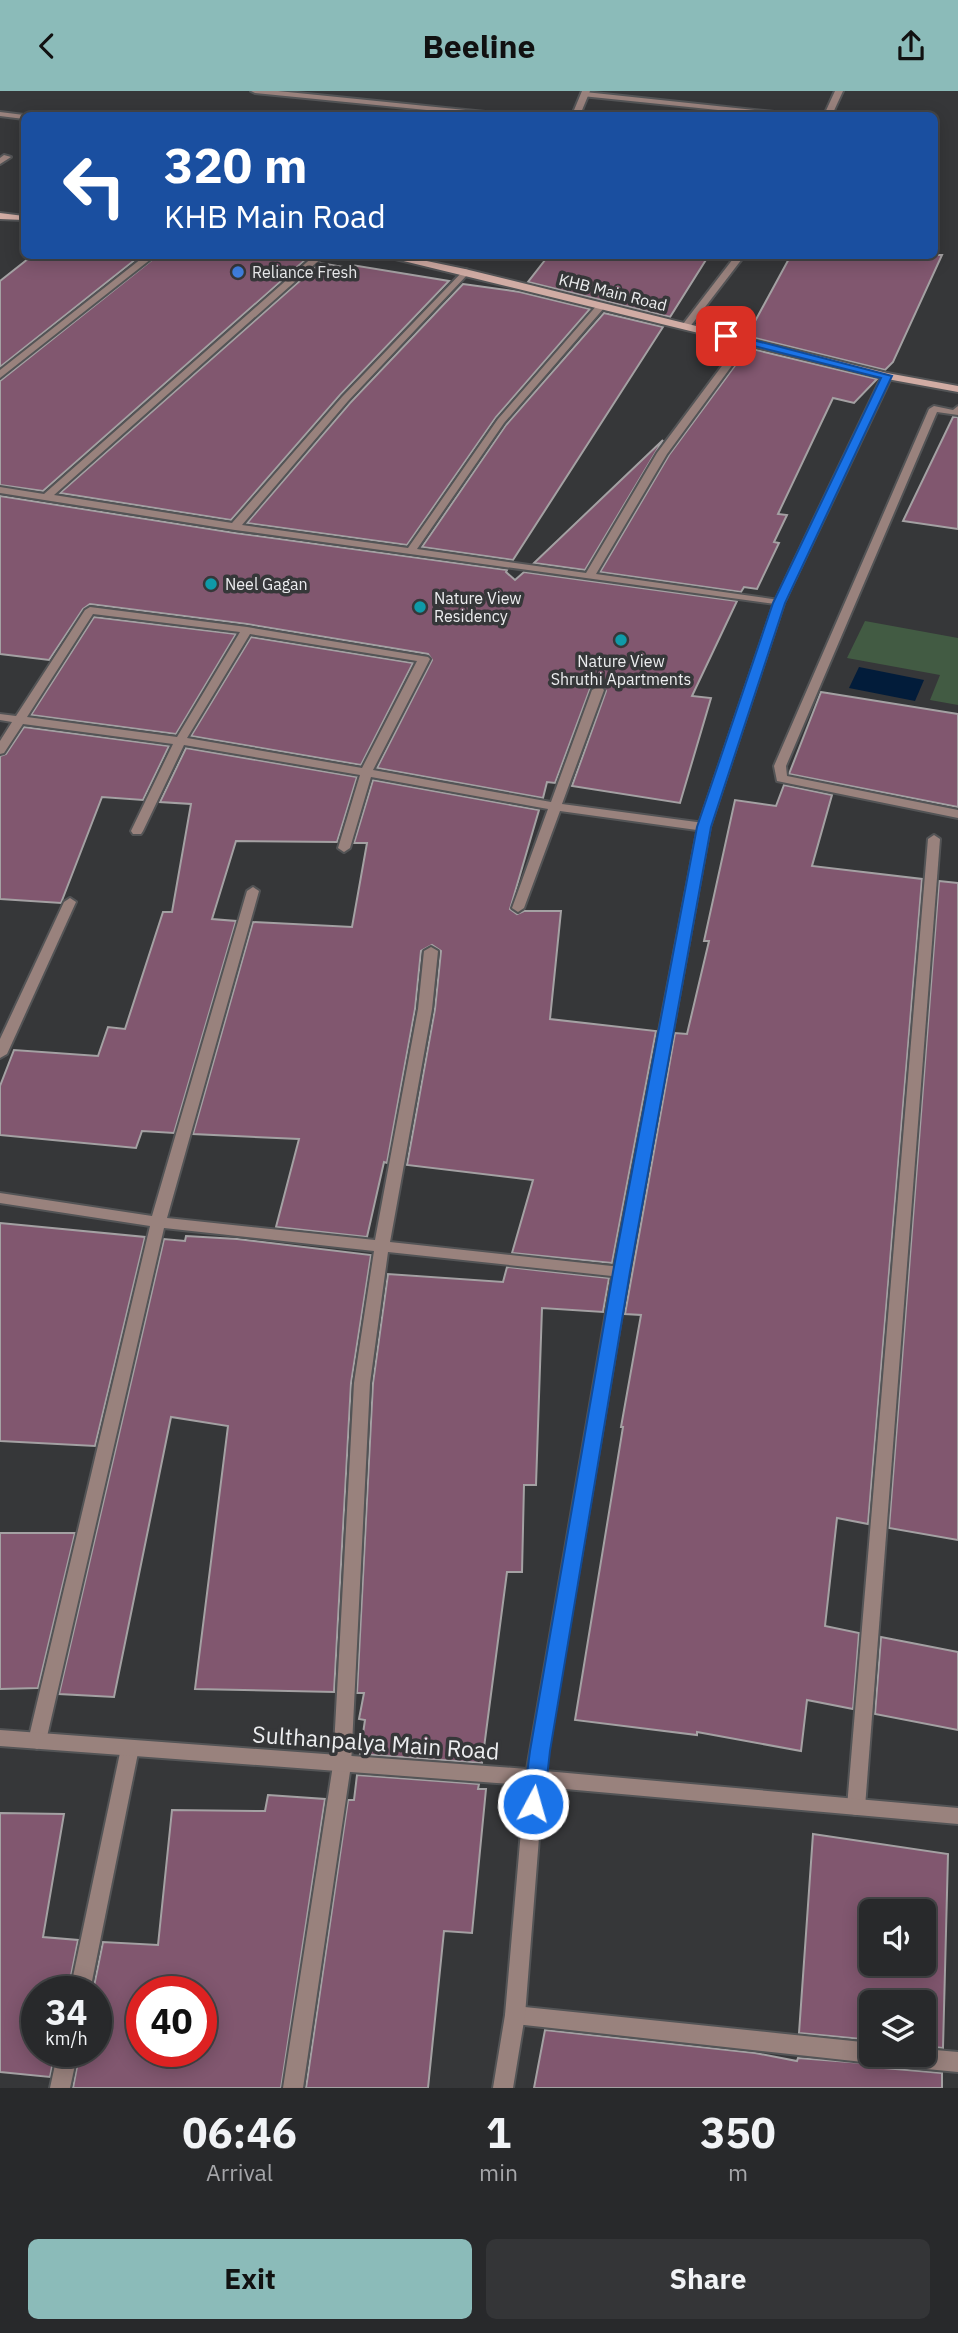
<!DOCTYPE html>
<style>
:root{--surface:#28292b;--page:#343537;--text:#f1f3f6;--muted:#a5a6a9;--line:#444547;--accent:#8bbbb9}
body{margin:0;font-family:"IBM Plex Sans",sans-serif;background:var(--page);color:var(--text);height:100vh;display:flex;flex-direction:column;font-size:26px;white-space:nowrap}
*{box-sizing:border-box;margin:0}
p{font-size:23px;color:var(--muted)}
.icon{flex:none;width:38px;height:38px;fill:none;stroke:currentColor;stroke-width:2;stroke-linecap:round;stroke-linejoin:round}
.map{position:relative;height:1997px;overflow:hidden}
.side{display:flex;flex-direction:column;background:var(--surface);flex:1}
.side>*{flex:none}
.guide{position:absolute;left:21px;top:21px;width:917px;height:147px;border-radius:10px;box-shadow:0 4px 18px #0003,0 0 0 2px var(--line);background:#1a4fa0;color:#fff;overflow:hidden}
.tools{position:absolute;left:859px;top:1808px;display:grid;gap:14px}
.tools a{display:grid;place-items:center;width:77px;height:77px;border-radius:10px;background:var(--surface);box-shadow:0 4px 18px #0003,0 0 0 2px var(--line);font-size:35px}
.speed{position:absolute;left:21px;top:1885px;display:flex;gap:14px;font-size:35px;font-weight:700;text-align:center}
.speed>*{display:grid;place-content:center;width:91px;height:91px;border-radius:50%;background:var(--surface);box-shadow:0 4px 18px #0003,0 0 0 2px var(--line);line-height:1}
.speed small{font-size:18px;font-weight:400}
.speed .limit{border:10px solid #d22;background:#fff;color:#111}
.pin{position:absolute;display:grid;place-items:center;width:60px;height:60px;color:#fff;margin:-30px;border-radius:14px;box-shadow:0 4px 10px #0006}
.me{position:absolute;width:77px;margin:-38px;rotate:6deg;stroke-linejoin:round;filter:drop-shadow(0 0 5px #0008)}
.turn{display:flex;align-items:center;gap:24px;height:147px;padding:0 28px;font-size:32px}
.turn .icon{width:91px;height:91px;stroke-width:2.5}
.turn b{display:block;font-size:49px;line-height:60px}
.eta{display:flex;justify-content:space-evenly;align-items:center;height:119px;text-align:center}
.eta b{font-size:42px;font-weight:700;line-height:49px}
.action{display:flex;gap:14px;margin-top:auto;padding:14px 28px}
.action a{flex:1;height:80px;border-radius:10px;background:var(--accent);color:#111;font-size:28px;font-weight:700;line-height:80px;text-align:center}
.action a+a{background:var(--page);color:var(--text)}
header{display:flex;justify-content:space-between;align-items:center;height:91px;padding:0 28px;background:var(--accent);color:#111;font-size:32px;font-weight:700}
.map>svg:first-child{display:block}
.green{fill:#425b43}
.water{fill:#021c3a}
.building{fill:#81576f;stroke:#a4a1a3;stroke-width:2;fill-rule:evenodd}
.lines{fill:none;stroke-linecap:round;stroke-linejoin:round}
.service-casing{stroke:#535456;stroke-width:4}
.minor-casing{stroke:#535456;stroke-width:4}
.tertiary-casing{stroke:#535456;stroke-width:4}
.secondary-casing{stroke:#535456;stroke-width:4}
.service{fill:#99827d;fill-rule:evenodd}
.minor{fill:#99827d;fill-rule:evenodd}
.tertiary{fill:#99827d;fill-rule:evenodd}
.secondary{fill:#d1aca4;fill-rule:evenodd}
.route{fill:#1a73e8;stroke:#114b97;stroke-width:2}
.shop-dot{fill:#3f7fe0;stroke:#363739;stroke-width:2.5}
.culture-dot{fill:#0f9aa8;stroke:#363739;stroke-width:2.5}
.labels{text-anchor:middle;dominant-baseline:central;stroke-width:7;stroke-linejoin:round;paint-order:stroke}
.far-poi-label{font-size:16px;fill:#ecedef;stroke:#363739;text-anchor:start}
.far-street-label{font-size:16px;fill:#ecedef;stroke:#363739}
.near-street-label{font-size:23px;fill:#ecedef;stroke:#363739}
</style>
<header><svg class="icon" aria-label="back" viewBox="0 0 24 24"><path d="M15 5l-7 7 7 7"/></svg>Beeline<svg class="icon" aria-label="share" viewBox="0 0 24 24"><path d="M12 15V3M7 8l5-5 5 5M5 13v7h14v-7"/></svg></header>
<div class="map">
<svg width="958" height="1997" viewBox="0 0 958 1997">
<rect width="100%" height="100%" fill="#363739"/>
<path class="green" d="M865,530L958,547V614L930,609L940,584L847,567Z"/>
<path class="water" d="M859,576L924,589L915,610L849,597Z"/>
<g class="building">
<path d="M33,164H141L0,276V190Z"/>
<path d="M158,164H276L305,169L43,400L0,394V290Z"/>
<path d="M549,164H709L670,226L528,191Z"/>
<path d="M791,164H942L893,271L885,279L747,245Z"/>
<path d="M320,172L349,177L352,174L449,190L340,304L231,429L60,402Z"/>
<path d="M463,193L520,201L590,218L496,326L407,454L247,432L350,312Z"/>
<path d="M604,222L663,236L513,469L422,456L506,334Z"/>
<path d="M748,257L877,288L854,312L833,307L778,423L787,424L774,451L779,452L757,498L744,496L741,501L600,481L669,364Z"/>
<path d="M953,326H958V438L903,430Z"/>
<path d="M663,349L585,479L534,472Z"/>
<path d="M0,405L235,442L507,479L506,481L515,489L524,481L737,510L692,605L711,607L680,712L572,695L606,600L599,593L590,598L555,692L547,691L543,707L377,677L432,569L428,563L247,533L90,513L83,518L49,569L0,563Z"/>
<path d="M94,526L236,543L176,643L31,624Z"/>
<path d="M251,546L413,572L361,674L191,645Z"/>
<path d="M821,601L958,623V716L789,683Z"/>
<path d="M24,636L169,655L143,709L102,706L61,812L0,808V665L6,663Z"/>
<path d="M186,657L357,686L337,751L236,750L212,828L236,830L174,1042L142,1040L136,1057L0,1044V995L14,959L98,965L108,936L125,938L163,821H172L191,713L160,711Z"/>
<path d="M373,689L539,719L510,818L517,823L524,820H561L550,928L656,940L612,1172L512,1162L533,1089L407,1074L435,918L441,860L432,854L421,860L415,918L387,1072L384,1071L367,1146L276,1136L299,1048L193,1043L253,831L352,836L367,752H354Z"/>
<path d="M784,694L832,704L812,775L922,788L868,1433L837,1427L825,1535L859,1542L853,1618L807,1609L801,1660L697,1641V1644L575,1629L623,1336H621L641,1224L625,1223L675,942L687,943L709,850H704L735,709L776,715Z"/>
<path d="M939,790L958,792V1449L889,1437Z"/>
<path d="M0,1132L145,1146L95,1355L0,1350Z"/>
<path d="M186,1145L237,1148L371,1164L351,1292L334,1601L195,1598L228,1335L171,1326L114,1606L59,1603L164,1148L185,1150Z"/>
<path d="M507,1176L609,1187L603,1221L542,1217L536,1394H524L522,1481H507L482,1672L360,1663L365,1629L359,1628L364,1602H357L373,1292L388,1183L503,1191Z"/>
<path d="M0,1442H75L38,1597L0,1598Z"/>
<path d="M881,1546L958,1561V1639L875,1623Z"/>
<path d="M357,1684L479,1693L478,1698H486L472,1842L444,1840L428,1997H306L348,1709H354Z"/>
<path d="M268,1704L325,1708L281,1997H73L80,1960H96V1900H93L103,1851L158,1854L172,1719L265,1720ZM142,1900H201V1960H142Z"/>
<path d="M0,1722L64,1723L43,1846L78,1849L68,1900H37V1960H55L50,1986L0,1981Z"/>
<path d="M813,1743L948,1763L943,1957L924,1955V1911H872V1949L799,1942ZM872,1820H924V1872H872Z"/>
<path d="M545,1939L755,1962L797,1970L798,1967L876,1973L884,1977L942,1982V1997H534Z"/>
</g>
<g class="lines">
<g class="service-casing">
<path id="service" d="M934,315L953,319L958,315V324L937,321L786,675L787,685L958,719V727L777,690L774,675L929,318Z"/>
</g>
<g class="minor-casing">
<g id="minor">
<path d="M251,0H278L495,22L499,24H477L255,2Z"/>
<path d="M835,0H843L832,24H824Z"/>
<path d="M585,1L784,22L788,24H767L582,5L581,3Z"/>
<path d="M0,21L24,24H27H24V28L0,25Z"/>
<path d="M4,64L11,66L0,73V67Z"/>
<path d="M146,164H156L0,287V279Z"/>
<path d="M315,164H325L54,404L232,432L342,306L465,178L468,179V183L348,310L242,434L408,457L498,328L598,213H604V217L504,332L417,458L586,482L657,362L742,248L745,247L750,250L667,363L596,483L779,509L783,510V514L235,439L0,402V396L44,403Z"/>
<path d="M736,164H745L689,237H683V233Z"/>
<path d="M90,516L247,536L428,566L430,568L373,679L551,711L592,599L598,596L602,597L604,599L562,713L704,732L710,736L704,740L560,720L524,817L518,821L512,817L548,718L371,686L350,757L344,761L338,757L360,684L184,654L143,740L141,743H133L131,740L173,653L23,633L4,662L0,663V650L12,631L0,629V623L16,625L85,519ZM93,523L240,541L177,646L27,626ZM250,543L417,570L362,677L187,647Z"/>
<path d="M934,744L940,748L865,1716L863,1722L856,1724L849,1722L847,1716L928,748Z"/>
<path d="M253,796L259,800L167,1127L375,1149L418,918L424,860L431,856L438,860L432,918L390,1151L621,1176L626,1177L629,1181L626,1185L621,1186L388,1161L370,1292L351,1674L303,1997H283L333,1674L354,1292L374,1160L164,1137L46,1650L43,1655L37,1658L31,1655L28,1650L150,1135L0,1112V1102L152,1125L247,800Z"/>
<path d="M70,807L76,811L7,963L0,967V948L64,811Z"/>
<path d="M130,1649L136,1652L139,1657L90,1900H70L121,1657L124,1652Z"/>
<path d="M515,1915L872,1952V1964H924V1958L958,1961V1981L884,1974L876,1970L872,1972L515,1933L508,1931L505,1924L508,1917Z"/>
<path d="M58,1960H78L70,1997H50Z"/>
</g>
</g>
<g class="tertiary-casing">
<g id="tertiary">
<path d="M582,0H590L580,24H572Z"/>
<path d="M887,282L892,285L784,512L710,736L629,1181L545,1680L958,1717V1733L543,1696L525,1924L513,1997H493L505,1924L525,1694L0,1655V1639L527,1678L613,1181L698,736L774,512L882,285Z"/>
</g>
</g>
<g class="secondary-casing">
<g id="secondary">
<path d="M0,122L24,125V129L0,128Z"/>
<path d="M379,164H398L465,178L887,282L958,295V301L887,288Z"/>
</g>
</g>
<use href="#service" class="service"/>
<use href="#minor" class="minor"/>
<use href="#tertiary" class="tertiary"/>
<use href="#secondary" class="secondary"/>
</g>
<path class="route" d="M726,242L892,285L785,512L711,736L630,1181L550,1660L544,1713L541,1719L533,1722L526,1719L523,1713L530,1660L613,1181L697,736L773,512L881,287L722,247L720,245Z"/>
<circle class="shop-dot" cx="238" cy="181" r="7"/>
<g class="culture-dot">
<circle cx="211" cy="493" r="7"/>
<circle cx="420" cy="516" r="7"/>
<circle cx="621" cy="549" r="7"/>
</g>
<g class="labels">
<g class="far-poi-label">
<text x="252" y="181">Reliance Fresh</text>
<text x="225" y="493">Neel Gagan</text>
<text x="434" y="507">Nature View<tspan x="434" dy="18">Residency</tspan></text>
<text x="621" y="570" text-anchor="middle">Nature View<tspan x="621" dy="18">Shruthi Apartments</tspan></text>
</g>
<g class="far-street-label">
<text transform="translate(613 201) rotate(14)">KHB Main Road</text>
</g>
<g class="near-street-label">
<text transform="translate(376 1651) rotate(4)">Sulthanpalya Main Road</text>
</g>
</g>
</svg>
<div class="tools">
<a><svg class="icon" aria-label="sound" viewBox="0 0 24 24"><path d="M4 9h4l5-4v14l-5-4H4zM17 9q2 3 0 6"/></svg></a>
<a><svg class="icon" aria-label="layers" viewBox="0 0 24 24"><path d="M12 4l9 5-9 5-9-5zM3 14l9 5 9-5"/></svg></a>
</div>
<div class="speed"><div>34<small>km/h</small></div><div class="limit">40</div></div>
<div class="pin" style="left:726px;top:245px;background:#d93025"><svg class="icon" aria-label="arrive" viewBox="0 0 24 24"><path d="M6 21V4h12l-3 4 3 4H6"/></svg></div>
<svg class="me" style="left:533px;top:1713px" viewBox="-20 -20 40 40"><circle r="17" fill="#1a73e8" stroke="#fff" stroke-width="3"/><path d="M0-11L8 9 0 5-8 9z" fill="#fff"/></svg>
<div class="guide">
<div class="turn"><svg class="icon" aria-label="left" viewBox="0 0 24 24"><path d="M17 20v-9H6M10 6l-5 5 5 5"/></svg><div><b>320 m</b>KHB Main Road</div></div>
</div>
</div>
<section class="side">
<div class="eta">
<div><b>06:46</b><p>Arrival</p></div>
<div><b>1</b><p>min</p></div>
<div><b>350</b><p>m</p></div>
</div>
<div class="action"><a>Exit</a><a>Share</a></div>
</section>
